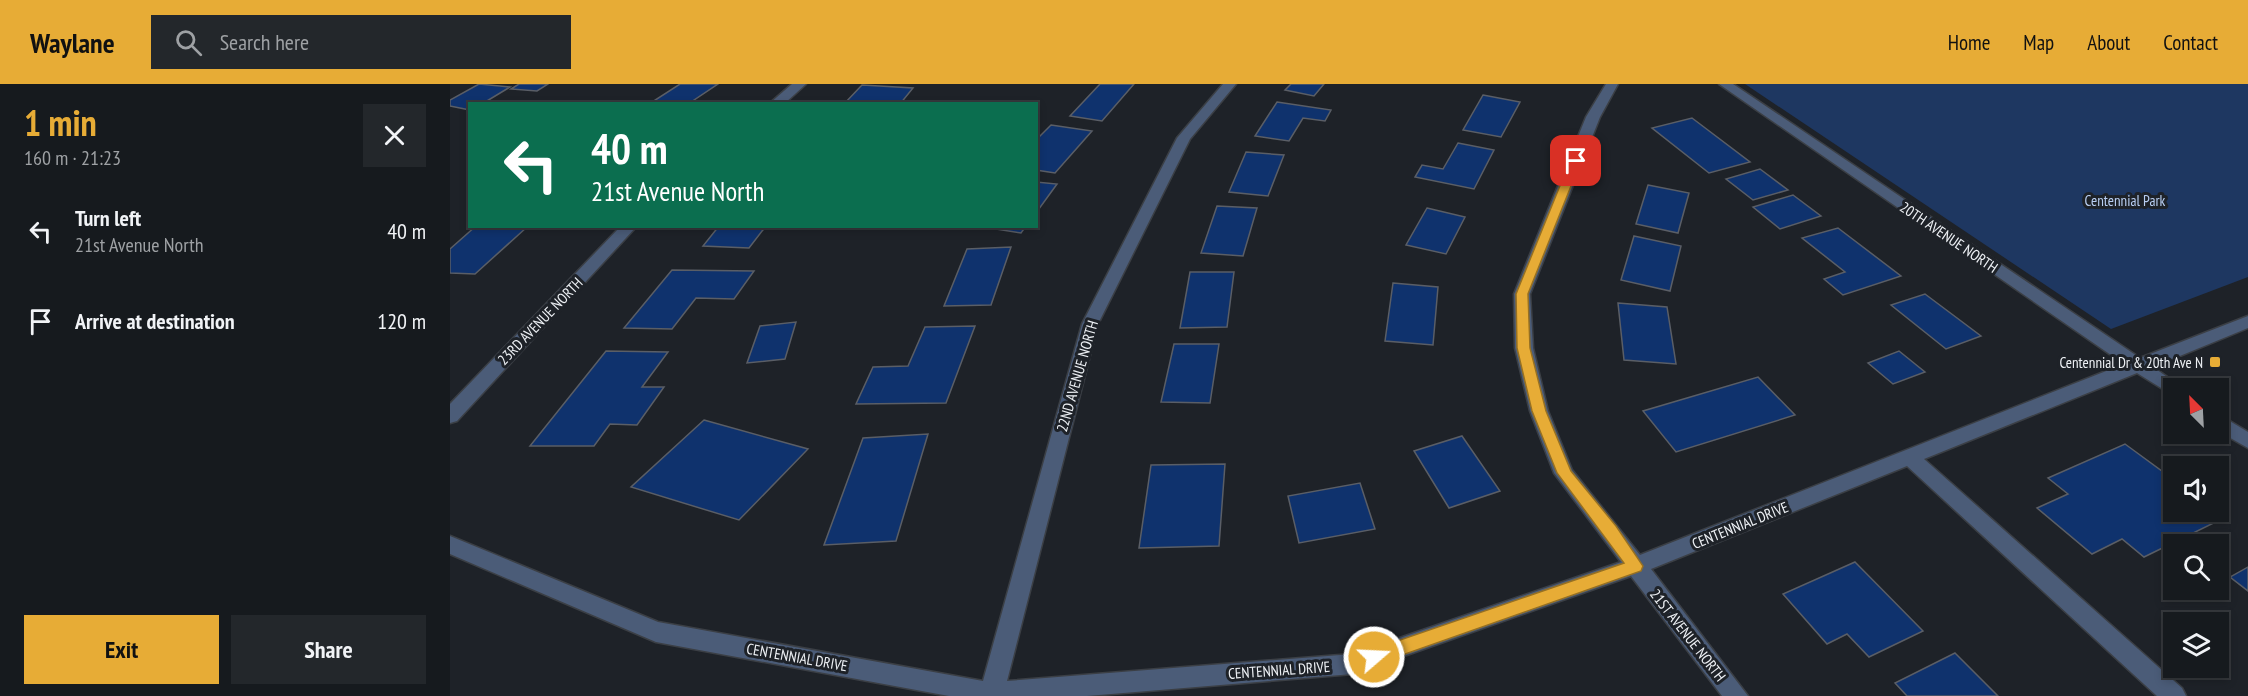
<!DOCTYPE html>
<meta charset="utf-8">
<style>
:root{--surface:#161a1e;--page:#23272b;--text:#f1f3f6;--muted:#9ea1a4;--line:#35383c;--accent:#e7ac36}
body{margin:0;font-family:"PT Sans Narrow",sans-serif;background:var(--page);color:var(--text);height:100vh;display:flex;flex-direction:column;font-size:22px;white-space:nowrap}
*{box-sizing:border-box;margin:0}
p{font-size:20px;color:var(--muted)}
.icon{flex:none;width:33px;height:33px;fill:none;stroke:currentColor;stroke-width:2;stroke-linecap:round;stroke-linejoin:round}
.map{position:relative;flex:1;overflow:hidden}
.drawer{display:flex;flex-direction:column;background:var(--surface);width:450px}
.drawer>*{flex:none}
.top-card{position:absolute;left:18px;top:18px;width:570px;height:126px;border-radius:0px;box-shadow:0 3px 9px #0003,0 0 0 2px var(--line);background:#0b6e4f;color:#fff;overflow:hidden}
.needle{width:39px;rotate:336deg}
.controls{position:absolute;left:1713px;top:294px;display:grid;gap:12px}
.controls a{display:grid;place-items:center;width:66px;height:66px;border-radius:0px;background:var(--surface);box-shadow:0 3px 9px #0003,0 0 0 2px var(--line);font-size:30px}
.pin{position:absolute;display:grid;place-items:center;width:51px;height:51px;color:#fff;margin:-26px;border-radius:12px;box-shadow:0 3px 9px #0006}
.me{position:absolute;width:66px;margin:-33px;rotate:71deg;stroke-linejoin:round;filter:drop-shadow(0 0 4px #0008)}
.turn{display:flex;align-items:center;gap:21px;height:126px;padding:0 24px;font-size:27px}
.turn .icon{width:78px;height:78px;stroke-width:2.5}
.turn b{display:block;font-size:42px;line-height:51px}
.round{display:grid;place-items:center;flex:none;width:63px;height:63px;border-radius:0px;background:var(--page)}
.headline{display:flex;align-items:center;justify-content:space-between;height:102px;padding:0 24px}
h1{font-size:36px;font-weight:700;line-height:45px;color:var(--accent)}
.action{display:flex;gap:12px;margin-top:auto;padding:12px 24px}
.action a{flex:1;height:69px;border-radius:0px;background:var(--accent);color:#111;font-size:24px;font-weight:700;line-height:69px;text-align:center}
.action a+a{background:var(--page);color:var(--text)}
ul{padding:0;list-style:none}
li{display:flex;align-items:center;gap:18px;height:90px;padding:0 24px}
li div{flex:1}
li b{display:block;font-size:22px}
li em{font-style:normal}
header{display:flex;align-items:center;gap:36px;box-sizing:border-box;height:84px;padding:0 30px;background:var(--accent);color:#111}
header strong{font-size:28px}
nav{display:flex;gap:33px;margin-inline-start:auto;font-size:21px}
.search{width:420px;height:54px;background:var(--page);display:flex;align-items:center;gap:15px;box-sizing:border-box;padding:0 21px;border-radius:0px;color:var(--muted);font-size:22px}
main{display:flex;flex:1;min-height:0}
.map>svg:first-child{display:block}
.green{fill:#1e3761}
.building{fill:#0f326d;stroke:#5a5e66;stroke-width:1.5}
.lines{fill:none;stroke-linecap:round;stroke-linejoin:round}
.minor-casing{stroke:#3b3f45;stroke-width:3}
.minor{fill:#4b5c78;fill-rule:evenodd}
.route{fill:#e7ac36;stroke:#967023;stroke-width:1.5}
.poi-dot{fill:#e7ac36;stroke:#1e2228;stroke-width:2}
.labels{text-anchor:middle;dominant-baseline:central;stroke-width:6;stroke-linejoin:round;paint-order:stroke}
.park-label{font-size:15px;fill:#b8cef2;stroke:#1e2228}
.street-label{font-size:15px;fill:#eef1f5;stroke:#1e2228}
.poi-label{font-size:15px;fill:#eef1f5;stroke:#1e2228;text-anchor:end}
</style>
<header>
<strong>Waylane</strong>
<div class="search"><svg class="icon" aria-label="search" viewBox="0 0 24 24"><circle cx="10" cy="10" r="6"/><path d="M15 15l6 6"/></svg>Search here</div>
<nav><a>Home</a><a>Map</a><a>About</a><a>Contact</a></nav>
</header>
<main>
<section class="drawer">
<div class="headline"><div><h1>1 min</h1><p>160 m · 21:23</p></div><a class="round"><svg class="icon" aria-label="close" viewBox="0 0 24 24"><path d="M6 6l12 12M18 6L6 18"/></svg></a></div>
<ul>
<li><svg class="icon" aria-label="left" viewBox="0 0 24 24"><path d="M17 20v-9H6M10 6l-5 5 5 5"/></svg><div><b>Turn left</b><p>21st Avenue North</p></div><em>40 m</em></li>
<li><svg class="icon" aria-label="arrive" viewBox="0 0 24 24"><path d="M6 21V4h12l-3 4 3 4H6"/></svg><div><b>Arrive at destination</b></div><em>120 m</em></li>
</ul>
<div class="action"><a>Exit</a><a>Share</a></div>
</section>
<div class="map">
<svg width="1798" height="612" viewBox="0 0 1798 612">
<rect width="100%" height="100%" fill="#1e2228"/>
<path class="green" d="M1295,0H1798V193L1661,245Z"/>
<g class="building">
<path d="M29,0L60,3L32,20H20V26L0,22V16Z"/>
<path d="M69,0H98L87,7L61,5Z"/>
<path d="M230,0H268L238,20H199Z"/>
<path d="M650,0H684L652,37L620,32Z"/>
<path d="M841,0H874L864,12L835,6Z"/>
<path d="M412,1L463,4L450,20H394Z"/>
<path d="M1033,11L1070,18L1051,53L1013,46Z"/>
<path d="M827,18L881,26L875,37L853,34L839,57L805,52Z"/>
<path d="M1242,34L1300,78L1259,89L1202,44Z"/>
<path d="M601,41L642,47L605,89L586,86V56Z"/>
<path d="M1008,59L1044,66L1024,105L965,93L972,81L993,85Z"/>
<path d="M796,68L834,71L818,112L779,108Z"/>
<path d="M1310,85L1338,106L1303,116L1276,95Z"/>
<path d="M586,98L607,100L586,129Z"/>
<path d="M1198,101L1239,109L1228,149L1186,140Z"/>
<path d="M1343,111L1371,132L1330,145L1303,123Z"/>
<path d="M767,122L807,124L793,172L751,169Z"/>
<path d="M977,124L1015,133L996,170L956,161Z"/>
<path d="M26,142L77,143L25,190L0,189V165Z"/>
<path d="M269,142H316L299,164L253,162Z"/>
<path d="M527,142H576L571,149Z"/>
<path d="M1388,144L1451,192L1393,211L1374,195L1395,188L1352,154Z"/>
<path d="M1184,152L1231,162L1220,207L1171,196Z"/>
<path d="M561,163L541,221L494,222L517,165Z"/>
<path d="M222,186L304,187L284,215L246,214L222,245L174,244Z"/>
<path d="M740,188H784L777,243L730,244Z"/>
<path d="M943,199L988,203L983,261L935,257Z"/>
<path d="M1475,210L1531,252L1496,265L1441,221Z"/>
<path d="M1168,219L1217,223L1226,280L1174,276Z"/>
<path d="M346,238L335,275L297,279L310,242Z"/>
<path d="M525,242L496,319L406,320L423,283L458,282L475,243Z"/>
<path d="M724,260H769L760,319L711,318Z"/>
<path d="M156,267L218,268L192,303H214L187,341L160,340L144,362H80Z"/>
<path d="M1449,267L1475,288L1443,300L1418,279Z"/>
<path d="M1308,293L1345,331L1226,368L1193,327Z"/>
<path d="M254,336L358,365L289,436L181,403Z"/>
<path d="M478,350L446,457L374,461L413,354Z"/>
<path d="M1012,352L1050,407L999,424L964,367Z"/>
<path d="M1675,360L1724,396V428H1765L1774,434L1694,473L1672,455L1642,470L1587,424L1618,410L1598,394Z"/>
<path d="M775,380L769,462L689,464L701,381Z"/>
<path d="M910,399L925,445L849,459L838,412Z"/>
<path d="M1405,478L1473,547L1419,573L1397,550L1377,560L1333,510Z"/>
<path d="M1798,483V507L1780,493Z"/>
<path d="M1505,569L1548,612H1457L1445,599Z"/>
</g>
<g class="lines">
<g class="minor-casing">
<g id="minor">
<path d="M342,0H356L334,20H319Z"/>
<path d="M773,0H786L740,55L648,240L557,597L903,570L1171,478L1104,389L1080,327L1065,264L1064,210L1136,33L1156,0H1168L1150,33L1080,210L1083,264L1098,327L1122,386L1190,471L1674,280L1269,0H1283L1690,274L1798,232V244L1703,283L1730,302L1732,304H1724V312L1687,289L1474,375L1732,604L1736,612H1707L1457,382L1201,485L1298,612H1272L1181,492L903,590L637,612H499L206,558L0,470V452L208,538L533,597L632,240L727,54Z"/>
<path d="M171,142H187L7,337L0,339V320Z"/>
<path d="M1768,330L1798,348V364L1768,347Z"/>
</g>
</g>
<use href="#minor" class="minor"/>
</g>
<path class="route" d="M1126,74L1131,77L1078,210L1080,264L1096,327L1121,387L1166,442L1193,482L1191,487L924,581L918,578L916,573L918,567L1174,479L1107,389L1082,327L1067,264L1066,210L1120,77Z"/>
<rect class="poi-dot" x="1759" y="272" width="12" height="12" rx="3"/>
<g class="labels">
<g class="park-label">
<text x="1675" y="116">Centennial Park</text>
</g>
<g class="street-label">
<text transform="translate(1499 153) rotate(34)">20TH AVENUE NORTH</text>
<text transform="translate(90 237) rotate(-46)">23RD AVENUE NORTH</text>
<text transform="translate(627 292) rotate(-74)">22ND AVENUE NORTH</text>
<text transform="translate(1290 441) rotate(-22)">CENTENNIAL DRIVE</text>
<text transform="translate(1238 551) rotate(52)">21ST AVENUE NORTH</text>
<text transform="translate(347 573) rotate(10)">CENTENNIAL DRIVE</text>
<text transform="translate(829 586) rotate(-4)">CENTENNIAL DRIVE</text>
</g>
<g class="poi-label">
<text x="1753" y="278">Centennial Dr &amp; 20th Ave N</text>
</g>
</g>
</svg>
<div class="controls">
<a><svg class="needle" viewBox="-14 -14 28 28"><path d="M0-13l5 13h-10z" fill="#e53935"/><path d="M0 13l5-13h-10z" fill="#9ea1a4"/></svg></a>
<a><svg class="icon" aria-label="sound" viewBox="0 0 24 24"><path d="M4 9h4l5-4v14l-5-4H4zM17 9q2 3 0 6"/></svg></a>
<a><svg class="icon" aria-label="search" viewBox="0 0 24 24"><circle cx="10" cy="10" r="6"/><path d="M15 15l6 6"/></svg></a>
<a><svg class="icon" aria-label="layers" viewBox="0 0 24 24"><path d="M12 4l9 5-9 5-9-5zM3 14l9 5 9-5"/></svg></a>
</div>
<div class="pin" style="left:1126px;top:77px;background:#d93025"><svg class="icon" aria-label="arrive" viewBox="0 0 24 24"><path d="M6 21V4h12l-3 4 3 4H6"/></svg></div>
<svg class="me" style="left:924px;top:573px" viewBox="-20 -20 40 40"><circle r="17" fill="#e7ac36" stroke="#fff" stroke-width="3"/><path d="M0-11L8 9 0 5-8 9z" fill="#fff"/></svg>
<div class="top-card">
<div class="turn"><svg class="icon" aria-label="left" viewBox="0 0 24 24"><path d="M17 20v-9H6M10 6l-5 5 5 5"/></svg><div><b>40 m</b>21st Avenue North</div></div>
</div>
</div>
</main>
